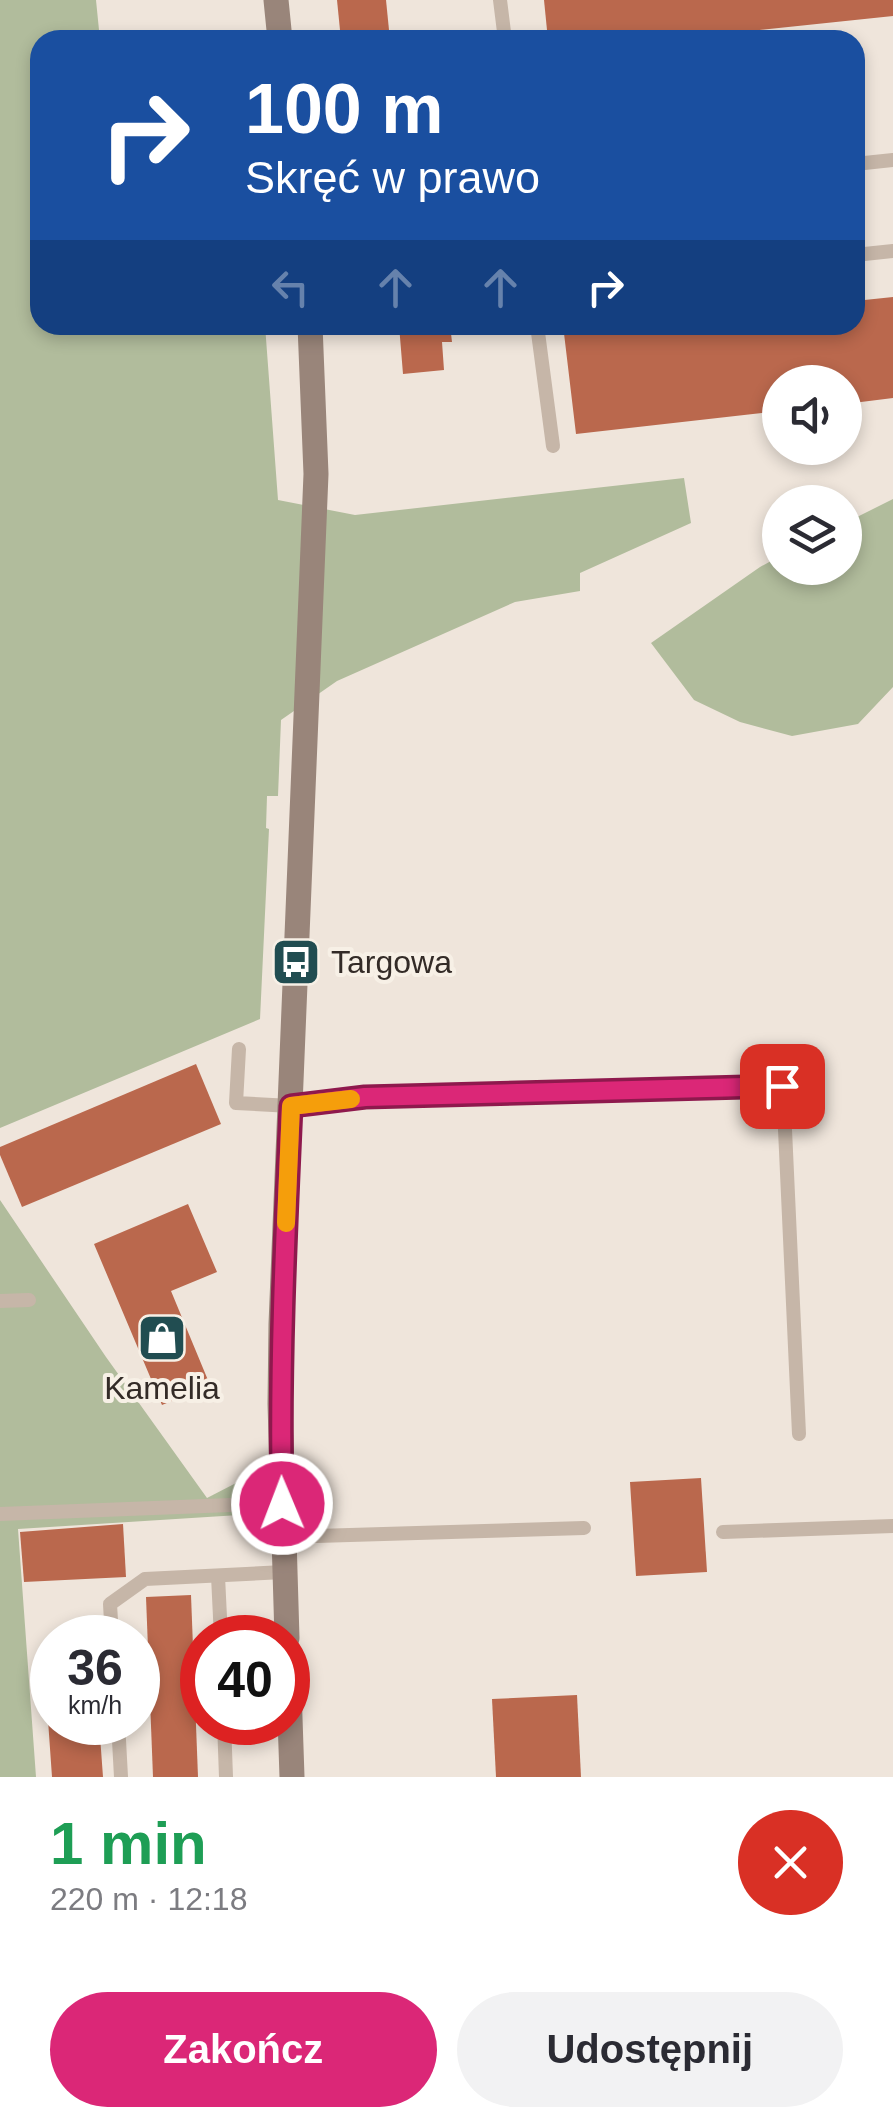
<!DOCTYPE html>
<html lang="pl">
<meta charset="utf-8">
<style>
:root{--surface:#fff;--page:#f2f2f3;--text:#2b2b33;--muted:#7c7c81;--accent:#db2777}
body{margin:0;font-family:Helvetica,sans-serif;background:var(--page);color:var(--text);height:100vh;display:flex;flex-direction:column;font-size:38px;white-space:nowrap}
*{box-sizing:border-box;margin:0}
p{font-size:32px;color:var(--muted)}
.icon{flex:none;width:55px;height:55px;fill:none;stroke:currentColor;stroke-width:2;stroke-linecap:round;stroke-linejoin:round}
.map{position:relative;height:1777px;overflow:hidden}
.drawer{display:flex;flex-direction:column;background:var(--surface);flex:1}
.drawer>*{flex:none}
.hud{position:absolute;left:30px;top:30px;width:835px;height:305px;border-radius:30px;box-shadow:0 5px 15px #0003;background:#1a4fa0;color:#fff;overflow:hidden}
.tools{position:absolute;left:762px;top:365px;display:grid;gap:20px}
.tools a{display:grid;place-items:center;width:100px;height:100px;border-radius:50%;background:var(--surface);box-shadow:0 5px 15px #0003;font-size:50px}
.speed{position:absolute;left:30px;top:1615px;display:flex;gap:20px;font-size:50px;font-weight:700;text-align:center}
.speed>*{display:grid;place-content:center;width:130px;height:130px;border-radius:50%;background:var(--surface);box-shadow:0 5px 15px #0003;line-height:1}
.speed small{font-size:25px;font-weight:400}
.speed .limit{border:15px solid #d22;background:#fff;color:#111}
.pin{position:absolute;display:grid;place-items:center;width:85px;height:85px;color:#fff;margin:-42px;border-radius:20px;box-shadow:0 5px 15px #0006}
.me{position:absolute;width:110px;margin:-55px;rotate:359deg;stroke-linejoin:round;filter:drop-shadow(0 0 8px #0008)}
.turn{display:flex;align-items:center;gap:35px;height:210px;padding:0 50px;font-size:45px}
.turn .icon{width:130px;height:130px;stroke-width:2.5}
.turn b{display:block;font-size:70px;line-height:85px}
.lanes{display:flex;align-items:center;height:95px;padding:0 50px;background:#0003;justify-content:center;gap:50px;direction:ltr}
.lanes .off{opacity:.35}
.round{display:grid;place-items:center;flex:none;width:105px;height:105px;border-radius:52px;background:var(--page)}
.head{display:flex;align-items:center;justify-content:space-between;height:170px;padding:0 50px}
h1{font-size:60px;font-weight:800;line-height:75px;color:#1e9e55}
.button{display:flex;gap:20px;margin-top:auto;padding:20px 50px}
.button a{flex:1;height:115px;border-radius:60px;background:var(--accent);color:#fff;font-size:40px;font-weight:800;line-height:115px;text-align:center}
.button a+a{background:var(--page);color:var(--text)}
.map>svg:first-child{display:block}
.green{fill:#b1bc9c}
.building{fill:#ba684d}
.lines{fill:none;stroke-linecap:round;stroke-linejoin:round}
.lane{stroke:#c6b6a8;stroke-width:14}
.secondary{stroke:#99857a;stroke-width:25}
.route-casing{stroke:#8e194d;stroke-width:25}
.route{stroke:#db2777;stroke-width:18}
.slow{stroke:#f59e0b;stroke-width:18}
.labels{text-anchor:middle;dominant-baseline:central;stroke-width:8;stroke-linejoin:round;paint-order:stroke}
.poi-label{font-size:32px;fill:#332b27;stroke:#f7f0e6;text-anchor:start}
</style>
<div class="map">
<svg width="893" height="1777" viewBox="0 0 893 1777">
<rect width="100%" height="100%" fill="#efe5db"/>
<g class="green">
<path d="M0,0H96L100,40H40V325H265L278,500L355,515L684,478L691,523L580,573V591L515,602L337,681L281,720L278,796H267L266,828L269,829L260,1019L0,1128Z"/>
<path d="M893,499V687L858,724L792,736L740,722L694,700L651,643L760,567L780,556V568H845V523Z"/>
<path d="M0,1200L106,1357L207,1498L238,1482L239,1515L18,1529L36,1777H0Z"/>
</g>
<g class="building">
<path d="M337,0H386L390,40H341Z"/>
<path d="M544,0H893V16L665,40H548Z"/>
<path d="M893,297V398L845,404V382H780V411L576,434L563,325H608V329L647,325H855V301Z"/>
<path d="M399,325H450L452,342H442L444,370L403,374Z"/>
<path d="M196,1064L221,1124L22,1207L0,1155V1147Z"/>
<path d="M188,1204L217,1272L171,1291L210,1385L162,1405L94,1244Z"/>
<path d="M701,1478L707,1572L636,1576L630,1482Z"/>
<path d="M123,1524L126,1577L24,1582L20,1532Z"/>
<path d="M191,1595L198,1777H153L146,1597Z"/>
<path d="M44,1663H52V1722H99L103,1777H52Z"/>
<path d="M577,1695L581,1777H496L492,1699Z"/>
</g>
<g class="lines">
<g class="lane">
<path d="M500,0L505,40"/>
<path d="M855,164L893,160"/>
<path d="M855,255L893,251"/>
<path d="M537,325L553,446"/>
<path d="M239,1049L236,1103L291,1106L365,1097L783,1086L799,1434"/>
<path d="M0,1301L29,1300"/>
<path d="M0,1514L282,1503"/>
<path d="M723,1532L893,1526"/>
<path d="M283,1537L584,1528"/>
<path d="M218,1576L221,1638"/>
<path d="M112,1638L110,1604L145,1579L284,1572"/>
<path d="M118,1722L121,1777"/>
<path d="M224,1722L226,1777"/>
</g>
<g class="secondary">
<path d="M276,0L280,40"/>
<path d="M287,1638L280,1404L281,1324L316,474L310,325"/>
<path d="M288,1659L292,1777"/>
</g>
</g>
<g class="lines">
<g class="route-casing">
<path id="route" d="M282,1504C279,1371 285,1239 291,1106L365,1097L782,1086"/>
</g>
<use href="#route" class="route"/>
<path class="slow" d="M286,1223L291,1106L351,1099"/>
</g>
<defs>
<g id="bus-square" transform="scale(2.5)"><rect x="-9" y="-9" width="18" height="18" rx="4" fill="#214d51" stroke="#f7f0e6"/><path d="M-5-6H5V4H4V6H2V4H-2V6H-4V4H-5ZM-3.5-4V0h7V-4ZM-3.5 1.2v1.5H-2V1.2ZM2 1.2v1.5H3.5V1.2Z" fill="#fff"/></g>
<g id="shop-square" transform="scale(2.5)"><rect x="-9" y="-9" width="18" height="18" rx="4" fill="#214d51" stroke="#f7f0e6"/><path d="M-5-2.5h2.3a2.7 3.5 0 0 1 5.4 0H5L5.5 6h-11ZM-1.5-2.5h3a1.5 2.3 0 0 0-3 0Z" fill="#fff"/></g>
</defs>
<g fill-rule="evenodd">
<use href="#bus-square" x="296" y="962"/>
<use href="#shop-square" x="162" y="1338"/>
</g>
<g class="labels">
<g class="poi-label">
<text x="331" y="962">Targowa</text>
<text x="162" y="1388" text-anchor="middle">Kamelia</text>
</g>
</g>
</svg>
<div class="tools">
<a><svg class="icon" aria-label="sound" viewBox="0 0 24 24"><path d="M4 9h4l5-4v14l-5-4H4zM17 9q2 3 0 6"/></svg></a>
<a><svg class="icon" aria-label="layers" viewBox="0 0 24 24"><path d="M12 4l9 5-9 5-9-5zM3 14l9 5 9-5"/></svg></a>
</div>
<div class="speed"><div>36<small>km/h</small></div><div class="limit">40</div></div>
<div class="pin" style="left:782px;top:1086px;background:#d93025"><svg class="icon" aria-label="arrive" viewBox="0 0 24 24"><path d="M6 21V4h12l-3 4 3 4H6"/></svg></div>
<svg class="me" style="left:282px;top:1504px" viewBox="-20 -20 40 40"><circle r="17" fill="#db2777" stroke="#fff" stroke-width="3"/><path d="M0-11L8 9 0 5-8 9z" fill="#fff"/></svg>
<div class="hud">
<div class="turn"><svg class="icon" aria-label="right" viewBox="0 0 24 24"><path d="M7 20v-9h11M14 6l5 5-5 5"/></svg><div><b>100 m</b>Skręć w prawo</div></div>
<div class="lanes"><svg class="icon off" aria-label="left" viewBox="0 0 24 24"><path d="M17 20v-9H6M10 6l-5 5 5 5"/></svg><svg class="icon off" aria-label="ahead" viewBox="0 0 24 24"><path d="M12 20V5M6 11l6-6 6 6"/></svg><svg class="icon off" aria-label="ahead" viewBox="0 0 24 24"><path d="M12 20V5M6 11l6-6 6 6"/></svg><svg class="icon" aria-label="right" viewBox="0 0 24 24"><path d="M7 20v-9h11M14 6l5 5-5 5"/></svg></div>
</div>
</div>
<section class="drawer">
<div class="head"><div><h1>1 min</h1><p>220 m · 12:18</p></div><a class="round" style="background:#d93025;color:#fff"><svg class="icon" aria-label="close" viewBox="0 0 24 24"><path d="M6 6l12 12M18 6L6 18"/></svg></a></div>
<div class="button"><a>Zakończ</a><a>Udostępnij</a></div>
</section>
